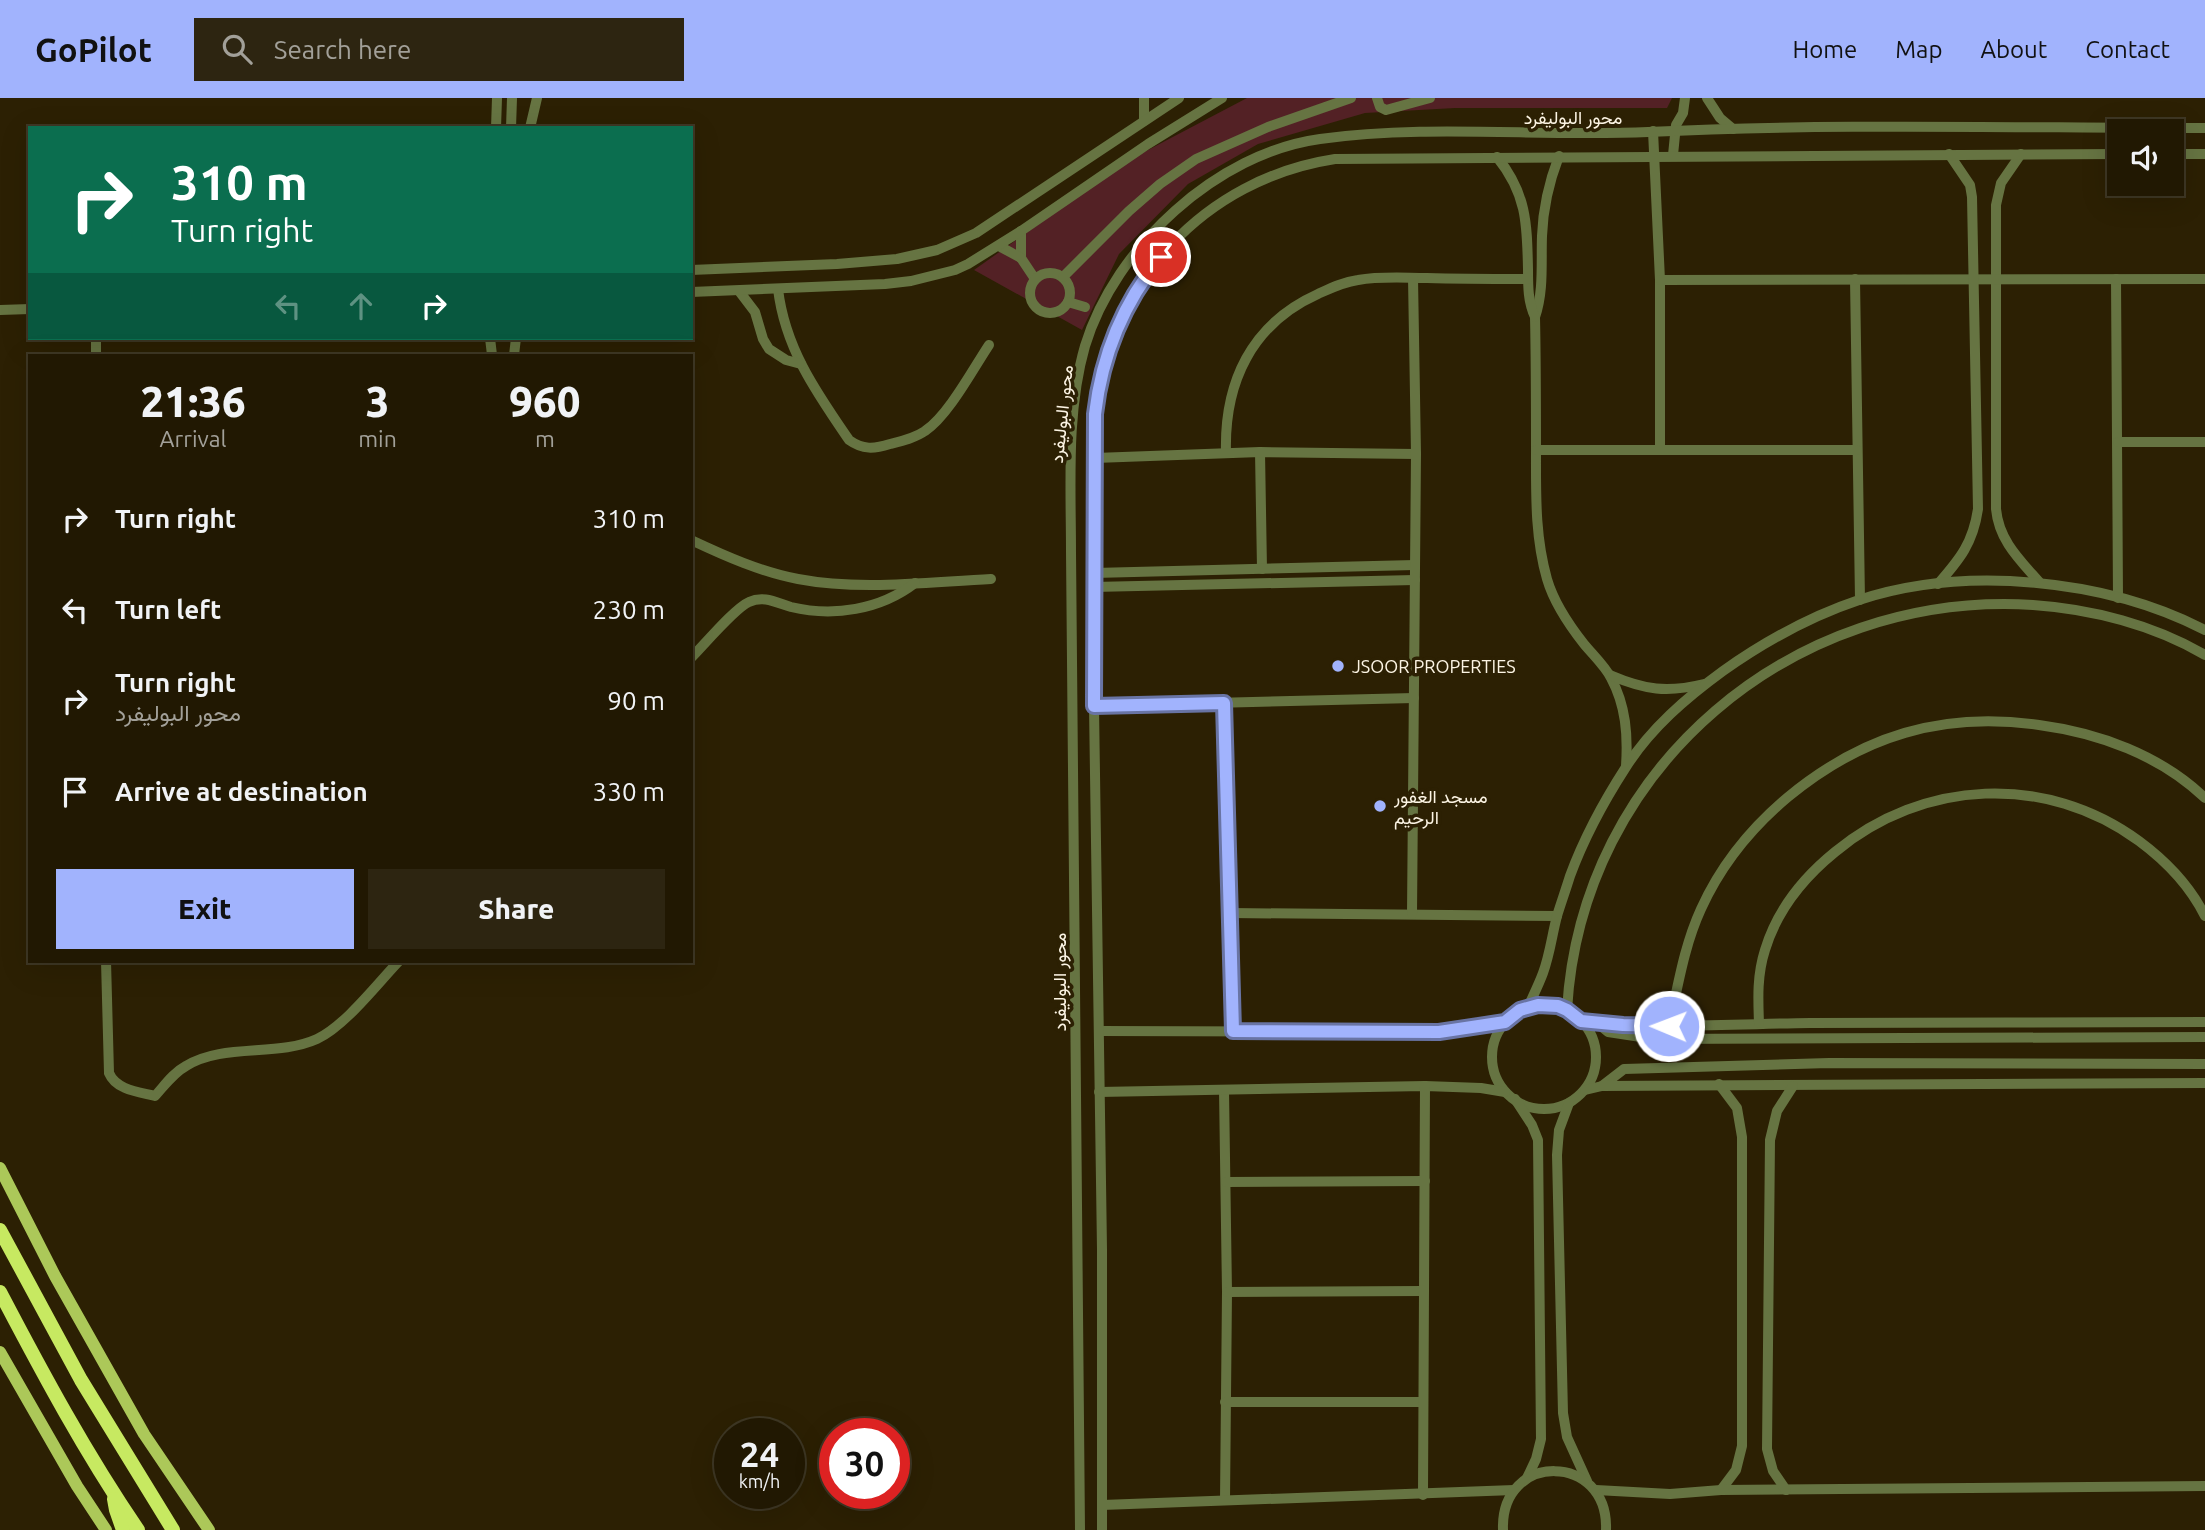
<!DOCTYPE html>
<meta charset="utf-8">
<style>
:root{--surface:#211802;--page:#2d2511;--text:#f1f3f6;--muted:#a2a099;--line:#3e3724;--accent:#a1b3fd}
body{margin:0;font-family:Ubuntu,Vazirmatn,sans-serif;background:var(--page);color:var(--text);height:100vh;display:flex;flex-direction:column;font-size:26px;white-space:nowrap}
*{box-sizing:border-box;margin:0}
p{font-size:23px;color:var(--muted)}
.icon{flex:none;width:38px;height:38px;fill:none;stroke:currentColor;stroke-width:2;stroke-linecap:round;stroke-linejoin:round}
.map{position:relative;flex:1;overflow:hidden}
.drawer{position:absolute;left:28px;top:256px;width:665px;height:609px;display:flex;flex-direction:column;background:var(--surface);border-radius:0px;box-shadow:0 7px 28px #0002,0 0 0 2px var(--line)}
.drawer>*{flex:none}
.guide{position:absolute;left:28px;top:28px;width:665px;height:214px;border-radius:0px;box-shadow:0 7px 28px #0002,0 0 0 2px var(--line);background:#0b6e4f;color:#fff;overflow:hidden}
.buttons{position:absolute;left:2107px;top:21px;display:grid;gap:14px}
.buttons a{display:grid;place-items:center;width:77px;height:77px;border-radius:0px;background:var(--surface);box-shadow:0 7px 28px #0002,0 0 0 2px var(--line);font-size:35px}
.speed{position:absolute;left:714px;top:1320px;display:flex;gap:14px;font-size:35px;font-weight:700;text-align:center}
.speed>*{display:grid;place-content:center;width:91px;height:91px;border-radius:50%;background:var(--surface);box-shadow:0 7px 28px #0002,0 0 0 2px var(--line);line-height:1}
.speed small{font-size:18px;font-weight:400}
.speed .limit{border:10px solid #d22;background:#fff;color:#111}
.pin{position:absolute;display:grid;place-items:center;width:60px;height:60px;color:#fff;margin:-30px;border:4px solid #fff;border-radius:50%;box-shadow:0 2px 7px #0007}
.me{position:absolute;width:77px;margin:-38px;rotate:271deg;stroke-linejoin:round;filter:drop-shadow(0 0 5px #0008)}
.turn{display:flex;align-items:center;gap:24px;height:147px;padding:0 28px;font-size:32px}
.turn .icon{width:91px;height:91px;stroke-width:2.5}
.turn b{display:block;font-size:49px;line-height:60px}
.lanes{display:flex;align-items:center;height:66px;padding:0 28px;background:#0003;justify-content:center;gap:35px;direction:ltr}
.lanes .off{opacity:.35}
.eta{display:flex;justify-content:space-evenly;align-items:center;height:119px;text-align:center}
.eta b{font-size:42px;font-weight:800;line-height:49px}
.primary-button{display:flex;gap:14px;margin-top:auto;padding:14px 28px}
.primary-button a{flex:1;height:80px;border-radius:0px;background:var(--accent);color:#111;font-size:28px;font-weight:800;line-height:80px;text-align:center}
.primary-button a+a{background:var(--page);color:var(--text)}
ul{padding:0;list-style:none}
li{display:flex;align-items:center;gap:21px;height:91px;padding:0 28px}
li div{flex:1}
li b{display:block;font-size:26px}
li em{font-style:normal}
header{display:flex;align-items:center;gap:42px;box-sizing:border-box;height:98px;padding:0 35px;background:var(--accent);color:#111}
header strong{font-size:33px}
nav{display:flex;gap:38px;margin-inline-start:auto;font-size:24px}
.search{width:490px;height:63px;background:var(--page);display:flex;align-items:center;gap:18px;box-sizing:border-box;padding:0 24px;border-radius:0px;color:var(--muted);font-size:26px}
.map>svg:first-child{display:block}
.green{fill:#532125}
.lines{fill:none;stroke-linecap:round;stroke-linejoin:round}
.minor{stroke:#667442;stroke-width:10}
.major{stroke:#acc859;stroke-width:12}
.highway{stroke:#c7e961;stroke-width:14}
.route-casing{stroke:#6974a4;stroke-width:18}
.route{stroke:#a1b3fd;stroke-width:12}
.poi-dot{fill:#a1b3fd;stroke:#2c2003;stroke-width:2.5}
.labels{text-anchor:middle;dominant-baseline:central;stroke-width:7;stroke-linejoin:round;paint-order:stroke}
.street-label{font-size:18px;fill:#fcf4e4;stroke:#2c2003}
.poi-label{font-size:18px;fill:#fcf4e4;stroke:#2c2003;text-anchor:start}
</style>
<header>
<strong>GoPilot</strong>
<div class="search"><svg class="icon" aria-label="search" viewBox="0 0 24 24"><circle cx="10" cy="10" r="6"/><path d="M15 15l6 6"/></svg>Search here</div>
<nav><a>Home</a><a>Map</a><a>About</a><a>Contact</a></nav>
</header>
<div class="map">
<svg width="2205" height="1432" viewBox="0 0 2205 1432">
<rect width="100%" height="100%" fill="#2c2003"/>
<path class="green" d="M1247,0H1672L1667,10H1455L1365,15L1258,46L1188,86L1119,156L1082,232L974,172L1129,62Z"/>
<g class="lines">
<g class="minor">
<path d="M1377,0L1380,9L1386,12L1430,0"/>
<path d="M1707,0L1720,20L1733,31"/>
<path d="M1144,23V0"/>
<path d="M496,30L497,0"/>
<path d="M511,30L512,0"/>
<path d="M530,30L537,0"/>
<path d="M1653,33L1660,182V352"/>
<path d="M2021,56L2001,85L1996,107V411C1999,443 2020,462 2040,485"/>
<path d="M2172,56H2205"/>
<path d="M1673,57L1676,27L1683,15L1685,0"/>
<path d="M1559,58C1549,84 1543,110 1542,138C1541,165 1544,193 1535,219C1536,264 1536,309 1536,354C1536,397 1535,439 1547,481C1554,505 1569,527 1584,546C1593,557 1605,568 1611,580C1626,608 1628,637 1626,668"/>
<path d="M1497,59C1527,96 1527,126 1528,171C1528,189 1528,204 1535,219"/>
<path d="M1021,133V160"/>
<path d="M999,148L1021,160L1035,181"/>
<path d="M691,172L837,166L897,161L937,152L976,135L1179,0"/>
<circle cx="1050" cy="195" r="20"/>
<path d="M1063,179L1129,113L1160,86L1196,61L1268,29L1351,0"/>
<path d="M1855,181L1860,502"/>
<path d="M2116,181L2118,500"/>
<path d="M1660,182L2205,181"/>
<path d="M778,191C785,250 816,294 849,342C863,352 874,351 890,346C902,343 915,340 925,333C948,318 973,271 989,247"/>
<path d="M739,193L755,214L763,241L769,251L786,262L801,266"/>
<path d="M691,194L885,186L911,183L955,172L968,166L1021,133L1148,46L1222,0"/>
<path d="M1068,204L1085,209"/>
<path d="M0,212L30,211"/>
<path d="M490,240L492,257"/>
<path d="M96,257V240"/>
<path d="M514,257L516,240"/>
<path d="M2118,344H2205"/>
<path d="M1536,352H1857"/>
<path d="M1260,354L1262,471"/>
<path d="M1226,355C1224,285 1251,226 1318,196C1331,190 1343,184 1358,182C1381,178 1404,180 1427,180C1461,181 1495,181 1528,181"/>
<path d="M1095,360L1260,354L1416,356"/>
<path d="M691,442C725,458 761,474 798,481C861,493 928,484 991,481"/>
<path d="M1094,475L1415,467"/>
<path d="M1938,486C1960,461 1973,445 1978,411L1972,99L1970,87L1949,56"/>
<path d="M1093,489L1415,482"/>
<path d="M691,560C704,547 735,510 749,504C764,497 777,505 791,509C833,519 880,512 915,485"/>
<path d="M1610,577C1645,592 1667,595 1704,586"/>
<path d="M1225,605L1233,933"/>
<path d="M1094,608L1414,600"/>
<path d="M1231,815L1557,818"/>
<path d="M1412,816L1416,356L1413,180"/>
<path d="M106,863L109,975C116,992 139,994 155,998C165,987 173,975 186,968C223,945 277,959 317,941C345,928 377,886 399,863"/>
<circle cx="1544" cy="959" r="52"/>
<path d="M1528,909C1533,898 1539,886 1543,875C1550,856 1552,837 1557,818C1561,805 1566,791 1570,778C1584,740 1604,703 1626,669C1651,630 1686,600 1723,573C1764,544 1811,518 1859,502C1965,467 2106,481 2205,532"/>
<path d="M1567,912C1581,669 1793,492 2033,507C2092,511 2154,527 2205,557"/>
<path d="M1581,923C1658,931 1734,926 1810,925C1942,925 2073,924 2205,924"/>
<path d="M1597,925L1608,934L1654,941L2205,939"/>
<path d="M1759,925C1758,900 1757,877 1765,852C1777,812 1803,780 1835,754C1923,681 2046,675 2139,743C2166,763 2190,788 2205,818"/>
<path d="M1669,928C1678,888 1684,848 1701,811C1721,767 1751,730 1788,699C1862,638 1942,613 2039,627C2099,635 2160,657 2205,700"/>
<path d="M1099,933L1439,934L1505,924"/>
<path d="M1719,986L1737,1010L1742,1039V1348L1736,1372L1721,1392"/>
<path d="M1602,988L1624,971L1829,965L2205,966"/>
<path d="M1224,992L1227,1194L1225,1402"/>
<path d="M1585,992L1602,988L2205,985"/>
<path d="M1099,994L1425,988L1481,990L1505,994"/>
<path d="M1515,1001L1532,1027L1538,1042L1541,1341L1536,1361L1527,1380"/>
<path d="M1569,1005L1559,1032L1557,1057L1563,1315L1567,1339L1587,1383"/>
<path d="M1226,1084L1425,1083"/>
<path d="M1227,1194L1424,1193"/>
<path d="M1225,1304H1423"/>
<path d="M1596,1392L1670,1396L1721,1392L2205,1388"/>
<path d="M1786,1392L1773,1373L1767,1351L1770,1042L1777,1013L1793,988"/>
<path d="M1423,1397L1425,988"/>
<path d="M1102,1407L1514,1392"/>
<path d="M1080,1432L1071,454C1071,387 1066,314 1085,248C1115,149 1217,55 1320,41C1428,26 1540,39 1648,34C1833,25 2020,30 2205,30"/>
<path d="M1102,1432V1151L1094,608L1095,315C1109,185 1204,81 1335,61L2119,56"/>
<path d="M1503,1432C1500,1353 1609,1354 1606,1432"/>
</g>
<g class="major">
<path d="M0,1070L55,1178L144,1336L209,1432"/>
<path d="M0,1254L77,1388L106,1432"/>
</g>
<g class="highway">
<path d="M0,1132L81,1282L173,1432"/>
<path d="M0,1194C43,1276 86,1356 138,1432"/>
<path d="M114,1401L116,1412L123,1432"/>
</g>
</g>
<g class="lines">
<g class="route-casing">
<path id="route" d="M1161,159C1123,205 1102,256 1095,316L1094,608L1224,605L1233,933L1439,934L1505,924L1520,912L1538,907L1558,908L1567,912L1581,923L1623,927L1669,928"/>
</g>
<use href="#route" class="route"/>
</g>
<g class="poi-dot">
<circle cx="1338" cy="568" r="7"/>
<circle cx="1380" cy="708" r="7"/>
</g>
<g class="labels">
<g class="street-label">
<text x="1573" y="19">محور البوليفرد</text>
<text transform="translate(1061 316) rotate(-84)">محور البوليفرد</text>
<text transform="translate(1059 884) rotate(-90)">محور البوليفرد</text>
</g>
<g class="poi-label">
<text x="1352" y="568">JSOOR PROPERTIES</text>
<text x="1394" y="698">مسجد الغفور<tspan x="1394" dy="21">الرحيم</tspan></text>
</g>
</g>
</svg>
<div class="buttons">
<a><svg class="icon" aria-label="sound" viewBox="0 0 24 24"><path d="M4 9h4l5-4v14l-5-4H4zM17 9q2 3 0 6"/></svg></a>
</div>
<div class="speed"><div>24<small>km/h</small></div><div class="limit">30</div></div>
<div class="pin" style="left:1161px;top:159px;background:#d93025"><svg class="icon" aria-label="arrive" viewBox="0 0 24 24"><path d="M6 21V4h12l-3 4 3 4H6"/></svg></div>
<svg class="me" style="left:1669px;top:928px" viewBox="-20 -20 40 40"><circle r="17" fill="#a1b3fd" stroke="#fff" stroke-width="3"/><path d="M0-11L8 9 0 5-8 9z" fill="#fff"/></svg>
<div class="guide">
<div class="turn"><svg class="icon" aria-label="right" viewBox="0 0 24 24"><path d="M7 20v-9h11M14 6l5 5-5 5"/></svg><div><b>310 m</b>Turn right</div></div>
<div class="lanes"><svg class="icon off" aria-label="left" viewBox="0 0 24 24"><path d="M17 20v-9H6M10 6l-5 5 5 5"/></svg><svg class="icon off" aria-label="ahead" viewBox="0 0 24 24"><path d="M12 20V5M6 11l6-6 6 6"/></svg><svg class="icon" aria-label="right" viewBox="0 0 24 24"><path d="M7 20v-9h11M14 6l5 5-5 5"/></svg></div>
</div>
<section class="drawer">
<div class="eta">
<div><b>21:36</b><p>Arrival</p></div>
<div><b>3</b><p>min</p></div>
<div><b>960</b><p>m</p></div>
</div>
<ul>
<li><svg class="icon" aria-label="right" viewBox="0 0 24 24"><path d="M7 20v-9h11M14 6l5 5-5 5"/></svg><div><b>Turn right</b></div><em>310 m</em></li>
<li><svg class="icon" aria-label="left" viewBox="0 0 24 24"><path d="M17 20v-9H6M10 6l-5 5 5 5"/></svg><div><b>Turn left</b></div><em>230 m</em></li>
<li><svg class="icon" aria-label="right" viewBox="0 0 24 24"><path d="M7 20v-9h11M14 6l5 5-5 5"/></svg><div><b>Turn right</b><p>محور البوليفرد</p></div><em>90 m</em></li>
<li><svg class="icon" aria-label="arrive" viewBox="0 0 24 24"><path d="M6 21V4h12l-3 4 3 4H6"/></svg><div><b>Arrive at destination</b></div><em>330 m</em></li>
</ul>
<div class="primary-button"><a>Exit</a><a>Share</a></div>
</section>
</div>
